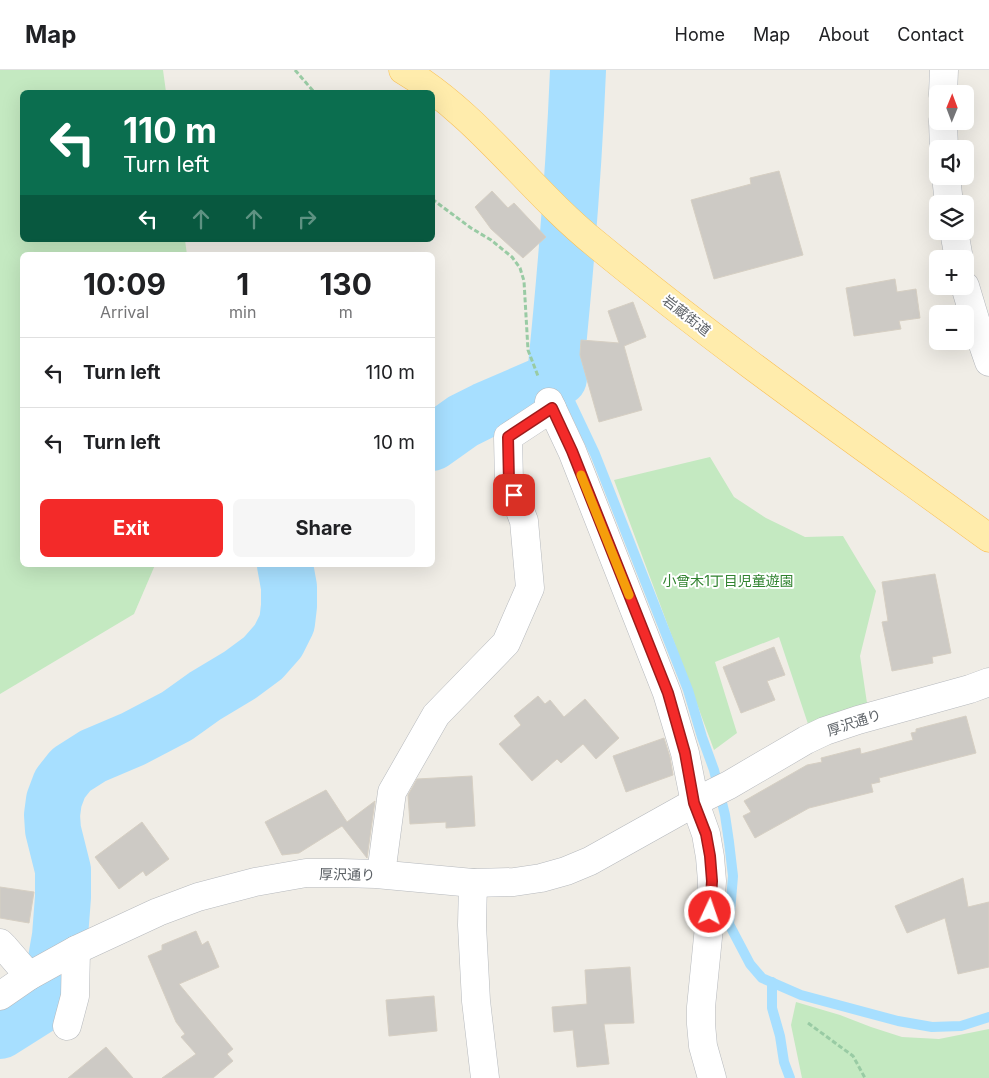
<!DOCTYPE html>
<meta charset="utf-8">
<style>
:root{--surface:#fff;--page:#f6f6f6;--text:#202124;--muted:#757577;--line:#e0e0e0;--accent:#f32a29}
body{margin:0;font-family:Inter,"Noto Sans JP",sans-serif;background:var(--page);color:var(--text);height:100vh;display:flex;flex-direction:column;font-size:19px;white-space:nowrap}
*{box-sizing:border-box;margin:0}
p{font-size:16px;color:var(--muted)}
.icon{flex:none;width:28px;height:28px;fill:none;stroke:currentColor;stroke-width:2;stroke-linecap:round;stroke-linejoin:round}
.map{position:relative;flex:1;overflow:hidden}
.details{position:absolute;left:20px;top:182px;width:415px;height:315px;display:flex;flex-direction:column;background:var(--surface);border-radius:8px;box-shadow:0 5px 20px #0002}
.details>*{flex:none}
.hud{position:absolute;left:20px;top:20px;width:415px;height:152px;border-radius:8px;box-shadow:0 5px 20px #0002;background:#0b6e4f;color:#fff;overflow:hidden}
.needle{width:32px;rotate:1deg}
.fabs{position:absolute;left:929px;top:15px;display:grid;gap:10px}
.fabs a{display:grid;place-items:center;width:45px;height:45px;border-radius:8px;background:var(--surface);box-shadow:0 5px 20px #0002;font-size:25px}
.pin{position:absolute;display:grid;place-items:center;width:42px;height:42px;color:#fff;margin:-21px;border-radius:10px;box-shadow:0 2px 8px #0006}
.me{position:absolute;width:55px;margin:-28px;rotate:3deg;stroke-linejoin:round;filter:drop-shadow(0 0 4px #0008)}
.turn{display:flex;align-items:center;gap:18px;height:105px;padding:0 20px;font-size:22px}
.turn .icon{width:65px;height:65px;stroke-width:2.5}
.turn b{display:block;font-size:35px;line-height:42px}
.lanes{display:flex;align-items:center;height:48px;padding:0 20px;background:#0003;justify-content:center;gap:25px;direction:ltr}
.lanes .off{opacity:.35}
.eta{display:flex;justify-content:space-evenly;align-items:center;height:85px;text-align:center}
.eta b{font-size:30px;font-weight:700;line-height:35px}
.button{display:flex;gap:10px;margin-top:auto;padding:10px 20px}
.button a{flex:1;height:58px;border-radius:8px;background:var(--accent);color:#fff;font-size:20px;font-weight:700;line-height:58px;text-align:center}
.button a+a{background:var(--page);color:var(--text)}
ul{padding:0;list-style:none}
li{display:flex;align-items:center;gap:15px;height:70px;padding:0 20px;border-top:1px solid var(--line)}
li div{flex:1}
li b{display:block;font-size:19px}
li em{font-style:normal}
header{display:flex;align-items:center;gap:30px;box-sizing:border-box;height:70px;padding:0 25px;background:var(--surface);border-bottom:1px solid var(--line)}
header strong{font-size:24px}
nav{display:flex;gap:28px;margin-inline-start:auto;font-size:18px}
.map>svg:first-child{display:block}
.green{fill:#c4e9c1}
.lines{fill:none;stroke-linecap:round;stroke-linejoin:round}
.stream{stroke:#a7dfff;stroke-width:10}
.river{stroke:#a7dfff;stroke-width:56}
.building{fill:#cdcac5;stroke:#d6cfc3}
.minor-casing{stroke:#b6b9bd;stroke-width:29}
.major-casing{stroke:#fac055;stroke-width:29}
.path{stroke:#99cba4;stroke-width:3;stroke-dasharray:5 2.5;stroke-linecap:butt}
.minor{stroke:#fff;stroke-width:28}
.major{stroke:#ffecac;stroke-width:28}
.route-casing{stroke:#9e1b1b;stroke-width:12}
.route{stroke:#f32a29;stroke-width:9}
.slow{stroke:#f59e0b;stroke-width:9}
.labels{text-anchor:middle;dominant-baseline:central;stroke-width:4;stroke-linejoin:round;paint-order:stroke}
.street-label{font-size:14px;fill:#5d6267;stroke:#fff}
.park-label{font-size:14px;fill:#318330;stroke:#fff}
</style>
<header>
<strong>Map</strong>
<nav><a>Home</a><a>Map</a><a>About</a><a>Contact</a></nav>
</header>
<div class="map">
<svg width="989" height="1008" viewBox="0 0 989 1008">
<rect width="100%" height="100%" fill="#f0ede6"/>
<g class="green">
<path d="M0,0H163L166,22H22V170H185L187,185H22V495H155L134,544L0,624Z"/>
<path d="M710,387L734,427L766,448L805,467L843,466L876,521L860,586L867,633L809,657L779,567L715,592L737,663L714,680L614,410Z"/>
<path d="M796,932L840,945L871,957L902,967L939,969L989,959V1008H802L791,955Z"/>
</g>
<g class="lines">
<g class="stream">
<path d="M559,308L595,384L688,620L702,667L714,700L725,745L729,772L733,806L729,854L750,894L762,908L801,925L898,951L932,957L961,956L989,947"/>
<path d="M772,912V938L780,966L784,992L790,1008"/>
</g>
<g class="river">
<path d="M432,373L463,351L485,340L559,308L556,296C566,198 574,99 578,0"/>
<path d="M0,961L38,937L50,923L60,866L63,827V800L53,760L52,745L54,730L60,714L71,700L93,686L133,669L177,646L205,626L240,605L263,588L278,571L287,553L289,536V517L285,495"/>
</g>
</g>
<g class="building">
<path d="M779,101L803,185L714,209L691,130L751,114L750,108Z"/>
<path d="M492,121L508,138L514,133L546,167L523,188L491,159L475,137Z"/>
<path d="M895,209L897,222L916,219L920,248L899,251L901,259L854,266L846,218Z"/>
<path d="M633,232L646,267L624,276L642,340L599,352L580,285L581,270L619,273L608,241Z"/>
<path d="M935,504L951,583L932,587L933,593L892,601L882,552L888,551L882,512Z"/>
<path d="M774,577L785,605L767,611L775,630L741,643L723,597Z"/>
<path d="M538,626L545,634L550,630L564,647L585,629L619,668L596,689L583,674L561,693L557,689L532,711L499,674L521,655L514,646Z"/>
<path d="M966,646L976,683L879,708L880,712L871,714L873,722L809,738L755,768L743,746L751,742L744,731L807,695L822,692L821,688L860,678L861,684L913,670L911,663L916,662V659Z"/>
<path d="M664,668L670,687L673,705L626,722L613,686Z"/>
<path d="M472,706L475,756L446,758V752L410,754L408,725L417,709Z"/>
<path d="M326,720L347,752L375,731L367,788L342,756L299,783L282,785L265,752Z"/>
<path d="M142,752L169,789L146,806L143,801L119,819L95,787Z"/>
<path d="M963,808L968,837L989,832V897L958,904L945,848L907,863L895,836Z"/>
<path d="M0,817L34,822L29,853L0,848Z"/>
<path d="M196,861L202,875L208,871L219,897L179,914L233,979L227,984L233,991L213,1008H162L196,984L181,967L185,964L176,952L148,886L162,880V875Z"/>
<path d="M630,897L634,953L604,954L609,994L577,997L573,960L554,962L552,937L587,934L585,900Z"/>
<path d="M434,926L437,961L389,966L386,930Z"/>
<path d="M106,977L133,1008H68Z"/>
</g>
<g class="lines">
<g class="minor-casing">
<g id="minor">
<path d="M943,24L944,0"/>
<path d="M943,51L944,79"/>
<path d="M946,106L949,134"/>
<path d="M954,161L959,189"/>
<path d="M965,216L980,266L989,292"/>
<path d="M549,332L572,381L667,623L685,683L695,733L706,764L710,787L712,811L709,857L701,937V954L703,976L712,1008"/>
<path d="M381,804L392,722L436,645L506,573L530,518L524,451L509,412L508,367L552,338"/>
<path d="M473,813L472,855L476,931L485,1008"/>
<path d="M0,873L4,877L29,906"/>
<path d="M0,926L29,906L76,880L158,842L198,827L255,812L306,803H341L376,804L473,813L514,812L541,808L566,801L590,791L701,729L729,715L806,670L825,661L858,650L970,619L989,612"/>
<path d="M67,956L75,926L76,880"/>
</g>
</g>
<g class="major-casing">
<path id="major" d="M403,0C478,44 529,120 596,174C722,278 857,372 989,468"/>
</g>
<g class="path">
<path d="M295,0L314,22"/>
<path d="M432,129L471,158L491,170L512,187L520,198L524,211L528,280L538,306"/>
<path d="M808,953L853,986L865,1008"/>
</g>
<use href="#minor" class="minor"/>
<use href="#major" class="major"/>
</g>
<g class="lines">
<g class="route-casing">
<path id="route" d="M514,425L509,412L508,367L552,338L572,381L668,623L685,683L694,733L706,764L710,786L712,811L710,842"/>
</g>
<use href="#route" class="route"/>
<path class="slow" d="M581,405L629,525"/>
</g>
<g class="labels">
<g class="street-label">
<text transform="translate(687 245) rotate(38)">岩蔵街道</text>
<text transform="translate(854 652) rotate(-18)">厚沢通り</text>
<text transform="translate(347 804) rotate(1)">厚沢通り</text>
</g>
<g class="park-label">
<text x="728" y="510">小曾木1丁目児童遊園</text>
</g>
</g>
</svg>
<div class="fabs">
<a><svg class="needle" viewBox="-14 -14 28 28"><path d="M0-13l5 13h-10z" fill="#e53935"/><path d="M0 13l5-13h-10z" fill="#757577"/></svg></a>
<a><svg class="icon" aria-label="sound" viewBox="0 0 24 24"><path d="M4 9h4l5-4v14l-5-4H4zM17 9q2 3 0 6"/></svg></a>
<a><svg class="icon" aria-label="layers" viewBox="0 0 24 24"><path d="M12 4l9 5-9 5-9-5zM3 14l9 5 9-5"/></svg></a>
<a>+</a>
<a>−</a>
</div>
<div class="pin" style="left:514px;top:425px;background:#d93025"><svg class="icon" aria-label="arrive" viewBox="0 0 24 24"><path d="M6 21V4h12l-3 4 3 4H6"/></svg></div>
<svg class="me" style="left:710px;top:842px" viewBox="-20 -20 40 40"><circle r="17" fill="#f32a29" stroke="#fff" stroke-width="3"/><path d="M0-11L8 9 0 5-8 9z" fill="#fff"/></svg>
<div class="hud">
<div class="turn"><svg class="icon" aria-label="left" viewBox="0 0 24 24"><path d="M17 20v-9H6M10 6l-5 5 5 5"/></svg><div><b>110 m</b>Turn left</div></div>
<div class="lanes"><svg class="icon" aria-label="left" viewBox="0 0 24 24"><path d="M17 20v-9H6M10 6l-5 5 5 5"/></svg><svg class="icon off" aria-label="ahead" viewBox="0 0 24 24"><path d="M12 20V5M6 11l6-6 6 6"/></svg><svg class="icon off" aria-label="ahead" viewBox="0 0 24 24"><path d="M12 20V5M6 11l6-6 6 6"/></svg><svg class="icon off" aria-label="right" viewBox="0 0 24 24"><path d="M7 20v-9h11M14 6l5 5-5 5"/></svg></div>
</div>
<section class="details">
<div class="eta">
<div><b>10:09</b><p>Arrival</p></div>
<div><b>1</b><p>min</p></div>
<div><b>130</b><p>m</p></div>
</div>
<ul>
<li><svg class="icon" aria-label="left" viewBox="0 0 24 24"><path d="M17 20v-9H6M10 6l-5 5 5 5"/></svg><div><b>Turn left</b></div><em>110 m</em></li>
<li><svg class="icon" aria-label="left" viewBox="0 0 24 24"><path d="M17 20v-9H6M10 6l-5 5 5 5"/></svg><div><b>Turn left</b></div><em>10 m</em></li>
</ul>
<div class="button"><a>Exit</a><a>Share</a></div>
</section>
</div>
